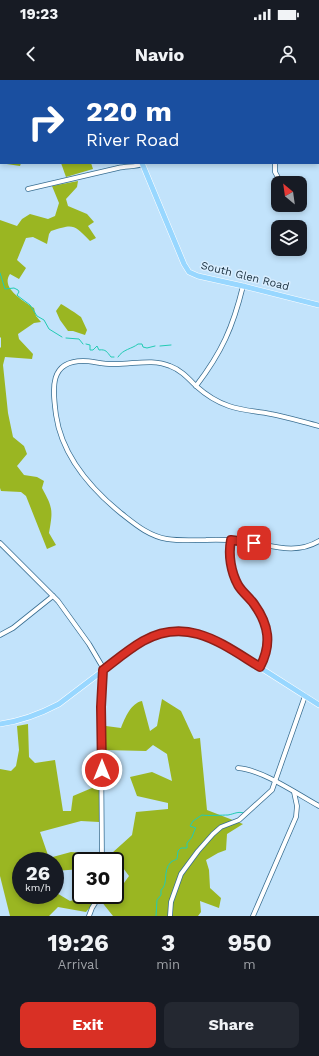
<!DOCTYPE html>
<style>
:root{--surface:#171b24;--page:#242831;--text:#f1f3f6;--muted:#9ea1a6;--accent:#d93025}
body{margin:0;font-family:"Work Sans",sans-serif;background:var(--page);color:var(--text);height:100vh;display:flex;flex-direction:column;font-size:15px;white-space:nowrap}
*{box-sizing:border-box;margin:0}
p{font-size:13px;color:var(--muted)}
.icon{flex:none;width:22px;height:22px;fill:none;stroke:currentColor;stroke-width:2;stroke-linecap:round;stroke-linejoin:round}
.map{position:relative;height:836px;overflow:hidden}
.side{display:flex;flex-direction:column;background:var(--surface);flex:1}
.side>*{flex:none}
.hud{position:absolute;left:0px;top:0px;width:319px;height:84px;box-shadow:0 2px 6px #0003;background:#1a4fa0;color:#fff;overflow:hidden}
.needle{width:26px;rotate:331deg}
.controls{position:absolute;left:271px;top:96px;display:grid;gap:8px}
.controls a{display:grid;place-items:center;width:36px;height:36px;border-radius:8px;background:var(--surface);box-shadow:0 2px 6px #0003;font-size:20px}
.speed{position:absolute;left:12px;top:772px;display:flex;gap:8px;font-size:20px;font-weight:700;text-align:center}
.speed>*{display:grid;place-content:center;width:52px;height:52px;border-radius:50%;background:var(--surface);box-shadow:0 2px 6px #0003;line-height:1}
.speed small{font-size:10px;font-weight:400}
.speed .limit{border:2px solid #111;border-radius:6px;background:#fff;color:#111}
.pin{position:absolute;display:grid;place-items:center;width:34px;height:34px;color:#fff;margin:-17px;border-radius:8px;box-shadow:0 2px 6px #0006}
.me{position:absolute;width:44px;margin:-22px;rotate:0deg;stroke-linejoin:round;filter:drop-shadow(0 0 3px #0008)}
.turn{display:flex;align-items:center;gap:14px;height:84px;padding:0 20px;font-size:18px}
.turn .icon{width:52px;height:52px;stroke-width:2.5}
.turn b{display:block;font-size:28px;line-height:34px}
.eta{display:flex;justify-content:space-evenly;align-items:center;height:68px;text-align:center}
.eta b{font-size:24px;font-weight:700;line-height:28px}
.cta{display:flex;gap:8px;margin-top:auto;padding:8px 20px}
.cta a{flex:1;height:46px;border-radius:8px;background:var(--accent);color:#fff;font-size:16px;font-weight:700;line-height:46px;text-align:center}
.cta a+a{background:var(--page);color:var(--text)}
.status{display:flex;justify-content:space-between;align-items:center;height:28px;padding:0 20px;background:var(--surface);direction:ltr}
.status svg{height:11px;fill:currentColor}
header{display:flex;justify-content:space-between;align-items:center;height:52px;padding:0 20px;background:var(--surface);font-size:18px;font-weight:700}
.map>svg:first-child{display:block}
.forest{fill:#9ab622}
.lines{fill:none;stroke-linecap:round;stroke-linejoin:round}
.stream{stroke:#22cbb4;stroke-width:1}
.minor-casing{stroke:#396e91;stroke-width:5.5}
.major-casing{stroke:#fff;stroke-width:6}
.minor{stroke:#fff;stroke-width:4}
.major{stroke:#98d7ff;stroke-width:5}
.route-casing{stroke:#8d1f18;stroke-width:10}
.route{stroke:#d93025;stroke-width:7}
.labels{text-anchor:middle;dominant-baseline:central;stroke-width:3;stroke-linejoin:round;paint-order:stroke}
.street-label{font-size:11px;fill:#1c3241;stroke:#d9eeff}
</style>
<div class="status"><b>19:23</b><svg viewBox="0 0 49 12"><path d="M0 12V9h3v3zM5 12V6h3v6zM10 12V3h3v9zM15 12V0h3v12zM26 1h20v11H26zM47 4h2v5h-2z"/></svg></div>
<header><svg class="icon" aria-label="back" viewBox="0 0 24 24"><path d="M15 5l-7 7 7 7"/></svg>Navio<svg class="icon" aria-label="person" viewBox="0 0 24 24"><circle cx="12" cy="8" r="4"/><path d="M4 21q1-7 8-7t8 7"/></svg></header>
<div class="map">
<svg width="319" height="836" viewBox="0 0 319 836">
<rect width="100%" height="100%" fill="#c2e3fb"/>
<g class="forest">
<path d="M1,15V83H21L20,86L0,83Z"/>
<path d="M61,83H91L93,89L66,97Z"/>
<path d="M78,101L77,107L66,119L68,126L87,134L94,142L88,146L96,158L90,161C73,144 74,144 51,151L49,154L47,164L33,157L26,158L17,180L26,188L19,199L10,194C0,208 24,221 34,228L36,236L41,242L34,243L18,254L19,259L33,274L32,279L5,277L3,285L8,333L13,357L24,366L27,374L17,386L24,395L37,397L44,401L42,408C53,428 53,430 49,453L56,465L47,469L26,416L21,412L1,411L0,408V268L1,267V258L0,257V140L17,146L22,139L30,134L48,139L55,136L59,123L52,106Z"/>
<path d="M61,224C65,226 77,234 81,237C83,241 85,246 87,250L85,255L73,251H68L60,240L56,231Z"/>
<path d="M162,619L181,631L194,659L200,658L207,730L243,744L227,754L226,770L218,773L206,780L209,790L210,808L221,818L219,828L200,821L201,832L198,836H113L101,821H95L86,832L58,827L49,836H10L0,796V689L11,691L16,686L19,670L17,646L28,644L29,677L35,683L55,680L63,731H71L73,716L99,705V742L81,741L40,752L49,778L71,772L94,774L100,781H81V789L55,791V781H21V815H55V812L70,821L78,819L84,815H115V798L124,803L129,796L112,773L132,755L136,732L168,729V723L137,716L130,697L152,692L172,701L167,674L153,665L146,671L105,670L106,646L121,648C125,638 131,623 142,621L150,651L157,646Z"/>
</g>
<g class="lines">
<g class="stream">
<path d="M286,0V1"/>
<path d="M0,193L5,209L14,208L18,210L19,212L17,215L18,216L30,225L37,236L44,240L49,249L62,257"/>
<path d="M66,258L79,259L83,264"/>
<path d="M86,264L90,265V270H93L97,266L99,270C106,269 107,272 111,277H114"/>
<path d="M160,266L171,265"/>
<path d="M118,277C123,269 132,269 138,264H142L143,267L147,268L155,266"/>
<path d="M156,836L157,820L161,815V810C169,804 162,791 171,782C172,781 175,780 177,779L178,771L181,768H187V763L192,757L195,749L196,748L190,746L193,741L202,735C207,736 223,735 228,735C234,734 238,731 244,733"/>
</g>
<g class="minor-casing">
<g id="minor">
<path d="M318,71H319"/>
<path d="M275,83V92L281,103"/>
<path d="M28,109L118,88C126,86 136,87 143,84"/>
<path d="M196,306C222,272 233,247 243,206"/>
<path d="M319,346C303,342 287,337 271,334C257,331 243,331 229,326C217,322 206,315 196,306C188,298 181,290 170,286C152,278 131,285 112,284C102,284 92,281 83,281C48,281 53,311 56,335C62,376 91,409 122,434C136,445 149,456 167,459C180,461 193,460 206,460C219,459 231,460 243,461C269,464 294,476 319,461"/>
<path d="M231,460C228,475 231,492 238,505C242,512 249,517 254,524C269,545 271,564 260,587"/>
<path d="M0,463L58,521L89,564L102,586L103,590L101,654L102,781"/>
<path d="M0,555L13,548L53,516"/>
<path d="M238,688C263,690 297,714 319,726"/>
<path d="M89,836L92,828L100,815"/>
<path d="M170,836L171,822L181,794L198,771L213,754L221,747L239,740L272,710L305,616"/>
<path d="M253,836L296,737L297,726L294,712"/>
</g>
</g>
<g class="major-casing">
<g id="major">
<path d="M105,0V1"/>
<path d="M142,83L184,184L189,192L198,196L243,206L319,225"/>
<path d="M0,644C22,641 40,634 59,624L142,561C172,547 191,548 220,562L319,625"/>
</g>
</g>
<use href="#minor" class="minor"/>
<use href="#major" class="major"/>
</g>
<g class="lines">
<g class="route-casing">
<path id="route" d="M102,690L101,627L103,590C116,580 129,569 143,561C188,536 222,564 260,587C272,564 269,545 254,524C249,517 242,512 238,505C231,492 228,475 231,460L254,463"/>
</g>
<use href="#route" class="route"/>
</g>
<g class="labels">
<g class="street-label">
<text transform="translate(245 196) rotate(14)">South Glen Road</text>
</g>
</g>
</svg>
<div class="controls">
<a><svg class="needle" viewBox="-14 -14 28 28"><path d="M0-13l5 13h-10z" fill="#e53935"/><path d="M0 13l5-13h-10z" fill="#9ea1a6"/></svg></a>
<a><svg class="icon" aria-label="layers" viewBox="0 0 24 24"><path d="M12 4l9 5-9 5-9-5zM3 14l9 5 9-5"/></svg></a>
</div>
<div class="speed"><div>26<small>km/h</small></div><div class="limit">30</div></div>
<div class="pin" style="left:254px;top:463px;background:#d93025"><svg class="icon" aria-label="arrive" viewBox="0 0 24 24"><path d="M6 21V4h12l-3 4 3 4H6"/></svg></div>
<svg class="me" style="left:102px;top:690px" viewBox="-20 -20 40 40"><circle r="17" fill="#d93025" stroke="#fff" stroke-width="3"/><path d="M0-11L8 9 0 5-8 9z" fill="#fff"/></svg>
<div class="hud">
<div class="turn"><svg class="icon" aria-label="right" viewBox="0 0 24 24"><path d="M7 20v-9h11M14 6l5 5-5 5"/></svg><div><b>220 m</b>River Road</div></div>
</div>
</div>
<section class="side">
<div class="eta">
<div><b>19:26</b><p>Arrival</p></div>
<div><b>3</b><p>min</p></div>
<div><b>950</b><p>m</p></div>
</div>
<div class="cta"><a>Exit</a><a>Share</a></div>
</section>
